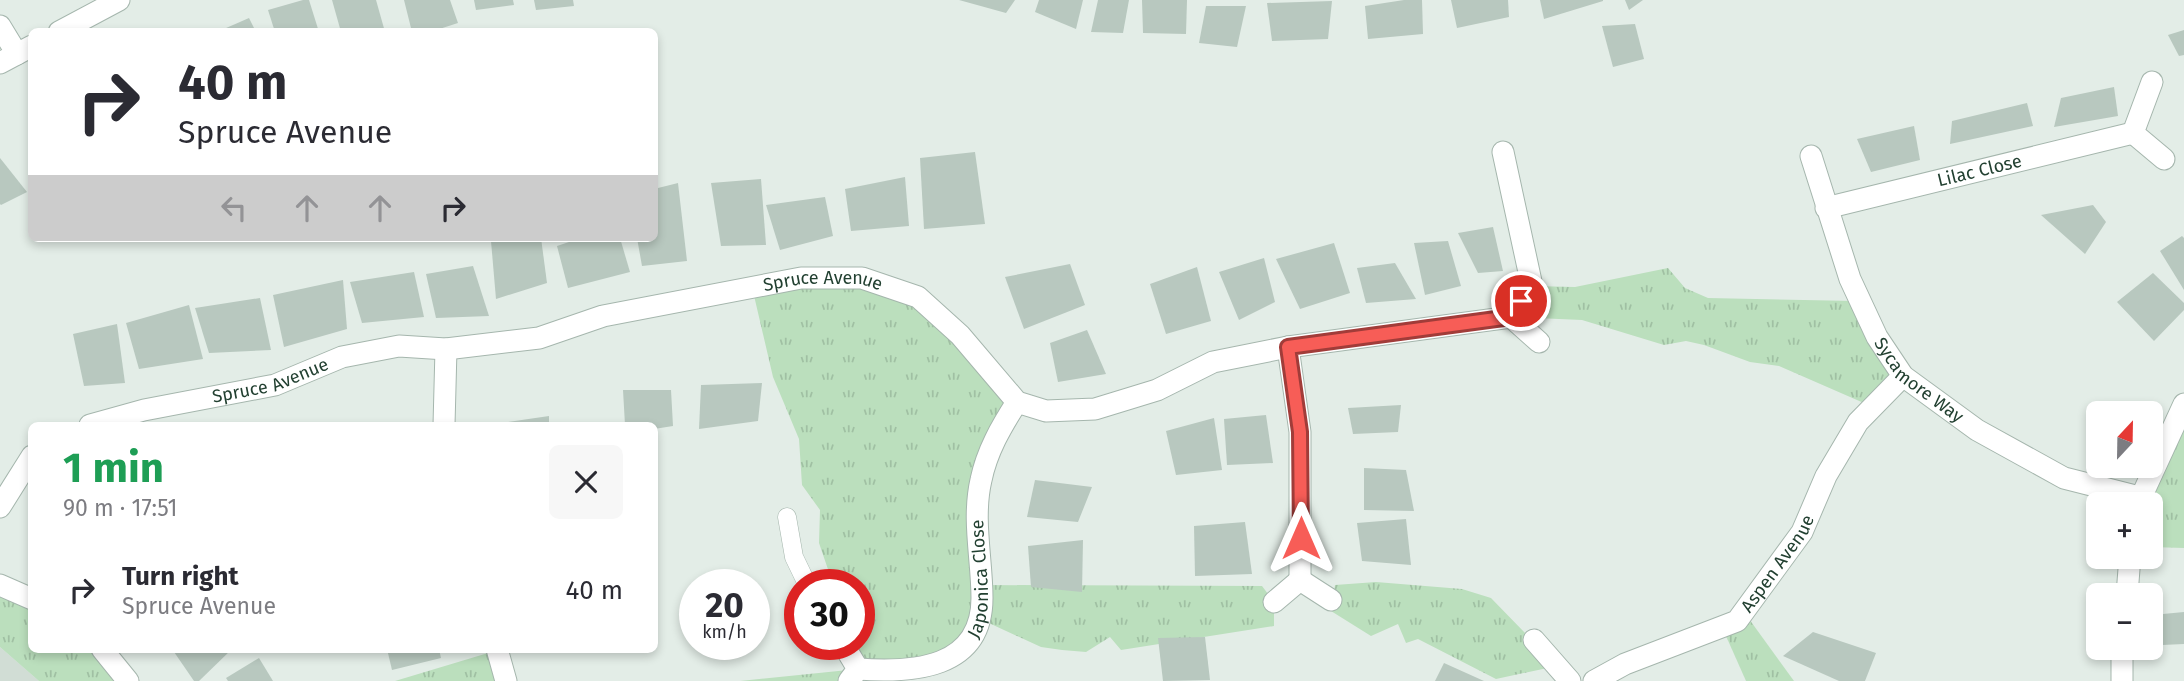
<!DOCTYPE html>
<meta charset="utf-8">
<style>
:root{--surface:#fff;--page:#f7f7f7;--text:#2b2b33;--muted:#7c7c81}
body{margin:0;font-family:"Fira Sans",sans-serif;background:var(--page);color:var(--text);height:100vh;display:flex;flex-direction:column;font-size:26px;white-space:nowrap}
*{box-sizing:border-box;margin:0}
p{font-size:23px;color:var(--muted)}
.icon{flex:none;width:38px;height:38px;fill:none;stroke:currentColor;stroke-width:2;stroke-linecap:round;stroke-linejoin:round}
.map{position:relative;flex:1;overflow:hidden}
.side{position:absolute;left:28px;top:422px;width:630px;height:231px;display:flex;flex-direction:column;background:var(--surface);border-radius:10px;box-shadow:0 4px 10px #0003}
.side>*{flex:none}
.hud{position:absolute;left:28px;top:28px;width:630px;height:214px;border-radius:10px;box-shadow:0 4px 10px #0003;background:#fff;color:var(--text);overflow:hidden}
.needle{width:46px;rotate:22deg}
.controls{position:absolute;left:2086px;top:401px;display:grid;gap:14px}
.controls a{display:grid;place-items:center;width:77px;height:77px;border-radius:10px;background:var(--surface);box-shadow:0 4px 10px #0003;font-size:35px}
.speed{position:absolute;left:679px;top:569px;display:flex;gap:14px;font-size:35px;font-weight:700;text-align:center}
.speed>*{display:grid;place-content:center;width:91px;height:91px;border-radius:50%;background:var(--surface);box-shadow:0 4px 10px #0003;line-height:1}
.speed small{font-size:18px;font-weight:400}
.speed .limit{border:10px solid #d22;background:#fff;color:#111}
.pin{position:absolute;display:grid;place-items:center;width:60px;height:60px;color:#fff;margin:-30px;border:4px solid #fff;border-radius:50%;box-shadow:0 2px 7px #0007}
.me{position:absolute;width:77px;margin:-38px;rotate:0deg;stroke-linejoin:round;filter:drop-shadow(0 0 5px #0008)}
.turn{display:flex;align-items:center;gap:24px;height:147px;padding:0 35px;font-size:32px}
.turn .icon{width:91px;height:91px;stroke-width:2.5}
.turn b{display:block;font-size:49px;line-height:60px}
.lanes{display:flex;align-items:center;height:66px;padding:0 35px;background:#0003;justify-content:center;gap:35px;direction:ltr}
.lanes .off{opacity:.35}
.round{display:grid;place-items:center;flex:none;width:74px;height:74px;border-radius:10px;background:var(--page)}
.head{display:flex;align-items:center;justify-content:space-between;height:119px;padding:0 35px}
h1{font-size:42px;font-weight:700;line-height:52px;color:#1e9e55}
ul{padding:0;list-style:none}
li{display:flex;align-items:center;gap:21px;height:98px;padding:0 35px}
li div{flex:1}
li b{display:block;font-size:26px}
li em{font-style:normal}
.map>svg:first-child{display:block}
.built{fill:#d1ddd5}
.grass{fill:url(#grass-tufts)}
.building{fill:#b8c8bf}
.lines{fill:none;stroke-linecap:round;stroke-linejoin:round}
.lane-casing{stroke:#a5b6ad;stroke-width:19}
.street-casing{stroke:#a5b6ad;stroke-width:23}
.lane{stroke:#fff;stroke-width:18}
.street{stroke:#fff;stroke-width:21}
.route-casing{stroke:#a13c39;stroke-width:18}
.route{stroke:#f75d57;stroke-width:12}
.labels{text-anchor:middle;dominant-baseline:central;stroke-width:7;stroke-linejoin:round;paint-order:stroke}
.street-label{font-size:18px;fill:#224031;stroke:#f4faf5}
</style>
<div class="map">
<svg width="2184" height="681" viewBox="0 0 2184 681">
<defs>
<pattern id="grass-tufts" width="24" height="20" patternUnits="userSpaceOnUse" patternTransform="scale(1.75)"><rect width="24" height="20" fill="#bbdfbd"/><path d="M3 7l-1-3M5 7V3M7 7l1-3M15 17l-1-3M17 17v-4M19 17l1-3" fill="none" stroke="#a0c0a3"/></pattern>
</defs>
<rect width="100%" height="100%" fill="#e3ede7"/>
<path class="built" d="M0,647L39,681H0Z"/>
<g class="grass">
<path d="M1668,268L1685,288L1708,298L1855,301L1903,376L1873,407L1779,366L1750,362L1704,345L1686,341L1664,345L1582,320L1511,317L1532,286L1575,287Z"/>
<path d="M801,278L918,297L1017,402L992,442L981,585L1262,586L1274,602V626L1121,650L1110,637L1086,652L1062,650L1041,647L978,618L972,641L849,681H740L858,669L847,644H859V584H833L819,543L820,510L802,485L799,439L773,377L752,287Z"/>
<path d="M2184,404V548L2151,547V504H2138Z"/>
<path d="M1376,582L1462,589L1491,598L1557,666L1496,679L1418,639L1406,643L1398,624L1371,636L1331,611L1335,585Z"/>
<path d="M0,585L31,599L32,649H102L128,681H39L0,647Z"/>
<path d="M1744,612L1794,681H1746L1722,627Z"/>
<path d="M498,650L506,681H395Z"/>
</g>
<g class="building">
<path d="M303,0H309L319,32H275L268,10Z"/>
<path d="M332,0H376L385,32H341Z"/>
<path d="M404,0H450L458,23L430,32H412Z"/>
<path d="M474,0H513L514,5L476,10Z"/>
<path d="M534,0H573L574,6L536,10Z"/>
<path d="M959,0H1015L1006,13Z"/>
<path d="M1039,0H1083L1076,29L1035,12Z"/>
<path d="M1098,0H1129L1123,33L1091,32Z"/>
<path d="M1142,0H1187L1186,34L1143,33Z"/>
<path d="M1404,0H1422L1423,34L1368,39L1365,6Z"/>
<path d="M1451,0H1508L1509,17L1457,28Z"/>
<path d="M1540,0H1603V1L1544,19Z"/>
<path d="M1625,0H1643L1629,10Z"/>
<path d="M1332,1L1328,39L1272,41L1267,3Z"/>
<path d="M1206,6H1246L1237,47L1199,43Z"/>
<path d="M249,18L256,32H217Z"/>
<path d="M1635,24L1644,59L1613,67L1602,26Z"/>
<path d="M2184,30V55L2179,56L2168,35Z"/>
<path d="M2114,87L2118,116L2054,127L2061,98Z"/>
<path d="M2027,103L2033,126L1950,144L1952,121Z"/>
<path d="M1914,126L1920,160L1871,172L1857,139Z"/>
<path d="M975,152L985,224L924,229L920,158Z"/>
<path d="M0,158L27,192L1,205L0,204Z"/>
<path d="M905,177L909,226L851,231L845,189Z"/>
<path d="M761,179L766,245L721,246L711,183Z"/>
<path d="M678,183L687,261L642,266L637,238H654V189Z"/>
<path d="M825,197L833,236L780,250L766,205Z"/>
<path d="M2093,205L2106,222L2085,254L2041,215Z"/>
<path d="M1493,227L1503,271L1478,273L1458,233Z"/>
<path d="M2182,236L2184,238V290L2160,251Z"/>
<path d="M504,238H541L547,283L496,299L491,241Z"/>
<path d="M581,238H620L630,272L568,288L557,246Z"/>
<path d="M1448,241L1461,286L1425,295L1414,243Z"/>
<path d="M1334,243L1350,293L1300,309L1276,259Z"/>
<path d="M1264,258L1275,302L1239,320L1219,272Z"/>
<path d="M1395,263L1416,299L1366,303L1357,268Z"/>
<path d="M1070,264L1085,305L1024,329L1005,277Z"/>
<path d="M473,266L489,316L436,318L426,274Z"/>
<path d="M1197,267L1211,321L1166,334L1150,284Z"/>
<path d="M414,272L424,317L362,323L350,282Z"/>
<path d="M2153,273L2184,303V310L2154,341L2117,302Z"/>
<path d="M343,280L347,329L284,347L273,295Z"/>
<path d="M260,298L271,350L209,353L195,308Z"/>
<path d="M189,305L203,359L139,369L126,323Z"/>
<path d="M117,324L125,383L84,386L73,334Z"/>
<path d="M1087,330L1106,374L1058,382L1050,343Z"/>
<path d="M762,383L758,421L699,429L701,385Z"/>
<path d="M623,390H671L673,426L654,429V425H625Z"/>
<path d="M1401,405L1398,432L1353,434L1348,408Z"/>
<path d="M1266,415L1273,463L1227,465L1224,419Z"/>
<path d="M549,416V425H494V424Z"/>
<path d="M1214,418L1222,470L1176,475L1166,431Z"/>
<path d="M1364,468L1406,470L1414,511L1364,510Z"/>
<path d="M1035,480L1092,487L1078,522L1027,517Z"/>
<path d="M1406,519L1411,565L1362,561L1357,523Z"/>
<path d="M1245,522L1252,574L1195,576L1194,526Z"/>
<path d="M1083,540L1082,592L1031,587L1028,546Z"/>
<path d="M2184,612V644L2162,645L2163,614Z"/>
<path d="M1813,632L1876,653L1865,681H1839L1783,656Z"/>
<path d="M1205,637L1210,680L1163,681L1158,638Z"/>
<path d="M172,649H232L199,681H194Z"/>
<path d="M387,649H439L441,658L392,670Z"/>
<path d="M259,658L273,681H228L226,678Z"/>
<path d="M1444,663L1484,681H1435Z"/>
</g>
<g class="lines">
<g class="lane-casing">
<path id="lane" d="M787,517L794,557L807,584"/>
</g>
<g class="street-casing">
<g id="street">
<path d="M0,26L17,54"/>
<path d="M59,32L119,0"/>
<path d="M0,63L32,46"/>
<path d="M2152,82L2133,133L2164,159"/>
<path d="M1503,152L1532,286L1511,317L1539,342"/>
<path id="s1" d="M1811,156L1850,279L1877,337L1903,376L1977,430L2064,478L2139,497"/>
<path id="s2" d="M1826,208L2133,133"/>
<path d="M1288,347L1300,432V580"/>
<path id="s3" d="M90,425L144,410L275,385L342,357L399,346L446,349L539,338L603,316L801,278H862L918,297L960,335L1017,402L1046,411L1095,409L1157,390L1213,362L1288,347L1511,317"/>
<path d="M444,425L446,349"/>
<path d="M2138,504L2184,404"/>
<path d="M0,507L32,456"/>
<path d="M0,585L32,599"/>
<path d="M2127,595L2130,556"/>
<path d="M1274,602L1300,580L1331,600"/>
<path d="M1534,640L1570,681"/>
<path d="M843,644L858,669L849,681"/>
<path d="M2122,648V681"/>
<path d="M102,649L128,681"/>
<path d="M497,649L506,681"/>
<path id="s4" d="M858,669C913,673 982,669 982,598C982,559 972,519 981,480C987,451 1001,427 1017,402"/>
<path id="s5" d="M1594,681L1625,664L1737,621L1802,532L1826,476L1858,422L1903,376"/>
</g>
</g>
<use href="#lane" class="lane"/>
<use href="#street" class="street"/>
</g>
<g class="lines">
<g class="route-casing">
<path id="route" d="M1301,538L1300,432L1288,347L1511,317L1521,301"/>
</g>
<use href="#route" class="route"/>
</g>
<g class="labels">
<g class="street-label">
<text stroke="none"><textPath href="#s2" startOffset="158">Lilac Close</textPath></text>
<text stroke="none"><textPath href="#s3" startOffset="752">Spruce Avenue</textPath></text>
<text stroke="none"><textPath href="#s1" startOffset="254">Sycamore Way</textPath></text>
<text stroke="none"><textPath href="#s3" startOffset="186">Spruce Avenue</textPath></text>
<text stroke="none"><textPath href="#s5" startOffset="226">Aspen Avenue</textPath></text>
<text stroke="none"><textPath href="#s4" startOffset="184">Japonica Close</textPath></text>
</g>
</g>
</svg>
<div class="controls">
<a><svg class="needle" viewBox="-14 -14 28 28"><path d="M0-13l5 13h-10z" fill="#e53935"/><path d="M0 13l5-13h-10z" fill="#7c7c81"/></svg></a>
<a>+</a>
<a>−</a>
</div>
<div class="speed"><div>20<small>km/h</small></div><div class="limit">30</div></div>
<div class="pin" style="left:1521px;top:301px;background:#d93025"><svg class="icon" aria-label="arrive" viewBox="0 0 24 24"><path d="M6 21V4h12l-3 4 3 4H6"/></svg></div>
<svg class="me" style="left:1301px;top:538px" viewBox="-20 -20 40 40"><path d="M0-17L14 15 0 8-14 15z" fill="#f75d57" stroke="#fff" stroke-width="4"/></svg>
<div class="hud">
<div class="turn"><svg class="icon" aria-label="right" viewBox="0 0 24 24"><path d="M7 20v-9h11M14 6l5 5-5 5"/></svg><div><b>40 m</b>Spruce Avenue</div></div>
<div class="lanes"><svg class="icon off" aria-label="left" viewBox="0 0 24 24"><path d="M17 20v-9H6M10 6l-5 5 5 5"/></svg><svg class="icon off" aria-label="ahead" viewBox="0 0 24 24"><path d="M12 20V5M6 11l6-6 6 6"/></svg><svg class="icon off" aria-label="ahead" viewBox="0 0 24 24"><path d="M12 20V5M6 11l6-6 6 6"/></svg><svg class="icon" aria-label="right" viewBox="0 0 24 24"><path d="M7 20v-9h11M14 6l5 5-5 5"/></svg></div>
</div>
<section class="side">
<div class="head"><div><h1>1 min</h1><p>90 m · 17:51</p></div><a class="round"><svg class="icon" aria-label="close" viewBox="0 0 24 24"><path d="M6 6l12 12M18 6L6 18"/></svg></a></div>
<ul>
<li><svg class="icon" aria-label="right" viewBox="0 0 24 24"><path d="M7 20v-9h11M14 6l5 5-5 5"/></svg><div><b>Turn right</b><p>Spruce Avenue</p></div><em>40 m</em></li>
</ul>
</section>
</div>
